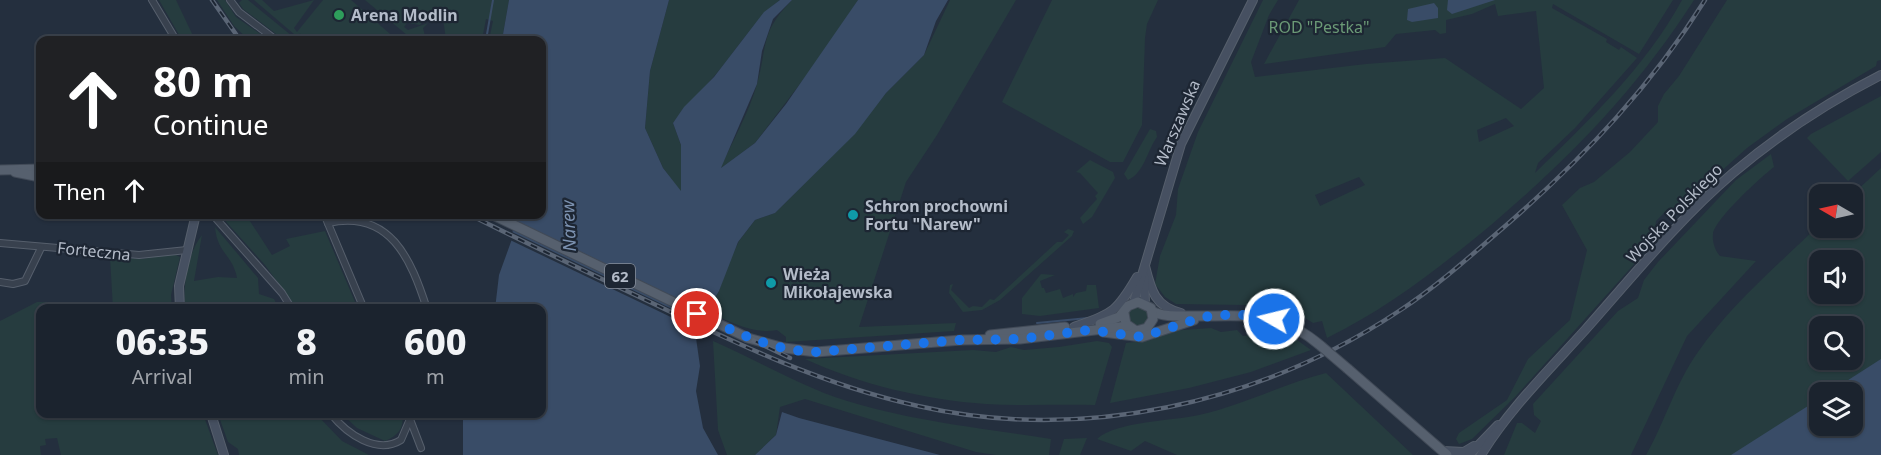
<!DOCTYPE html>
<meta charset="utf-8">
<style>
:root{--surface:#1b232e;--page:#242b36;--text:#f1f3f6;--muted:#a0a4aa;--line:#39404a}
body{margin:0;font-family:"Noto Sans",sans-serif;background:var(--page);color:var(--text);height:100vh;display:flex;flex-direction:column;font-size:22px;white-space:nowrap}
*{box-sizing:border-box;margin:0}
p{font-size:20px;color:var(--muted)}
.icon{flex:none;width:33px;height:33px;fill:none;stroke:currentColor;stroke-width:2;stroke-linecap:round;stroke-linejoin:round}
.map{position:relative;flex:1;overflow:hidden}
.panel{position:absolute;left:36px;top:304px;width:510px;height:114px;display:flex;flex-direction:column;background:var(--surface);border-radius:12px;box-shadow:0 2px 4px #0004,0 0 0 2px var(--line)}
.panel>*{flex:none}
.banner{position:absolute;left:36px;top:36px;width:510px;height:183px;border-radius:12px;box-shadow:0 2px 4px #0004,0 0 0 2px var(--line);background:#202124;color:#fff;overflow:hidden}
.needle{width:39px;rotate:279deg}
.tools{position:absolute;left:1809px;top:184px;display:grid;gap:12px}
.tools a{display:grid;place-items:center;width:54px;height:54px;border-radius:12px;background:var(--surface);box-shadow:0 2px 4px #0004,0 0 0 2px var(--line);font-size:30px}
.pin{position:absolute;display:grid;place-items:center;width:51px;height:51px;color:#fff;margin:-26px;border:3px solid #fff;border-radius:50%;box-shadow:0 2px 6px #0007}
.me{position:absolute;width:66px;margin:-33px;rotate:278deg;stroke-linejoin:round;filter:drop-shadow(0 0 4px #0008)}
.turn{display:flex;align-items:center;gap:21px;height:126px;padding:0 18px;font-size:27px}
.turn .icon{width:78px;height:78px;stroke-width:2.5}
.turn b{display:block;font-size:42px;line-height:51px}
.then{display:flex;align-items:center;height:57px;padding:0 18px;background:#0003;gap:12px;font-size:22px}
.eta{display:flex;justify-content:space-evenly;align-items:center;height:102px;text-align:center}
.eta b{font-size:36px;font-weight:800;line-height:42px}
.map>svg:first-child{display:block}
.green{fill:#263c3f;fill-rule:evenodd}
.water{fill:#394c67}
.pier{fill:#242f3e}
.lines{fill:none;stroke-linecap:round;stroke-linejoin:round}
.stream{stroke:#394c67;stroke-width:2}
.street-casing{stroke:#565f6c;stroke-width:8}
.secondary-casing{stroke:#565f6c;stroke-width:10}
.primary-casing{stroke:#414a57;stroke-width:11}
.street{stroke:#38414e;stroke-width:6}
.secondary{stroke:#465061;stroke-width:8}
.primary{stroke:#56606e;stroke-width:9}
.rail-casing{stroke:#5a6575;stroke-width:4.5}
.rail{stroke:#1d2633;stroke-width:2;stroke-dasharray:7;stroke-linecap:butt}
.primary-bridge-casing{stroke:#414a57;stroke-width:11;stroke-linecap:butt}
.primary-bridge{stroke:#56606e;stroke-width:9}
.route{stroke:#1a73e8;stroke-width:10;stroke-dasharray:0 18}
.leisure-dot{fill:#2e9e5b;stroke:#1d2633;stroke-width:2}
.culture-dot{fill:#0f9aa8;stroke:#1d2633;stroke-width:2}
.labels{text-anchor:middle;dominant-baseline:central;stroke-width:4.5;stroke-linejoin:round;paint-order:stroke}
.shield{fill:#1d2633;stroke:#878f9c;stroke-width:1.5}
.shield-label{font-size:15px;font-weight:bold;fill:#b4bcc9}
.poi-label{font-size:16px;font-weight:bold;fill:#b4bcc9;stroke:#1d2633;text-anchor:start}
.park-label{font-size:16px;fill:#6b9a76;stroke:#1d2633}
.street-label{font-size:16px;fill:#b4bcc9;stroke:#1d2633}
.water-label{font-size:18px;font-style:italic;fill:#7c92b1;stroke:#1d2633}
</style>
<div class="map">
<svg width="1881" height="455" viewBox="0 0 1881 455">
<rect width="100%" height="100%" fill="#242f3e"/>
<g class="green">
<path d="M159,0H176L195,40H182Z"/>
<path d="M217,0H225L236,17L269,40H249L234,26Z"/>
<path d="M242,0H248L297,40H284L243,9L239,3Z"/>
<path d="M254,0H262L274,11L314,0L294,28L297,32L323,0H351L397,40H308L298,32L307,40H301Z"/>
<path d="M365,0H509L502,40H489L493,21L486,19L482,40H446L444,25L439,12L431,19L410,7L408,11L410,14L417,12L425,18L420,25L407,23L404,27L408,30L428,23L423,28L426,40H413Z"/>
<path d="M669,0H780C754,20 737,49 716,74C702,91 686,105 673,123L681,145V192L663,168L645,128L650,71Z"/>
<path d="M792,0H858L831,43L755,143L720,169C732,142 749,113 757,84C768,44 760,33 792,0Z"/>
<path d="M950,0H1016L937,135L906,182L859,327L956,323L954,331L786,342V337L777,330C757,335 728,322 712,313L713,301L719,291L727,266L739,241L755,220L775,213L833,155L886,93L924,55Z"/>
<path d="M1052,0H1158L1147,24L1145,38L1142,125L1123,162H1110L1002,102Z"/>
<path d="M1263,0H1278L1269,15L1251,62L1255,77L1366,64L1445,58L1521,109L1544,88L1536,11L1498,16L1495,4L1472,14L1446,20V33L1440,34L1435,30L1396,34L1385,47L1264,64L1299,0H1673L1639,54L1553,4L1552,8L1607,39L1606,42L1619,50L1621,47L1637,58L1575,128L1538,163L1535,173C1589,120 1645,68 1682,0H1694C1637,89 1572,156 1491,225C1439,268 1388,308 1327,338L1322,321L1313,323L1297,313L1244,305L1176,304L1165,297L1155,284L1160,256L1176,215L1178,189L1198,132ZM1506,118L1514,126L1479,142L1477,130ZM1359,177L1365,185L1320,206L1315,195Z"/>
<path d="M1727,0H1881V60L1877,61L1876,66L1787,119L1747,148L1679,209L1665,212L1656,221L1654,242L1516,396L1472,439L1459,444L1456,439L1459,433L1507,400L1528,359L1570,320L1587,250L1562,205L1580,188L1594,182L1630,152L1658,122V106L1664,94L1679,76Z"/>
<path d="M1881,96V152L1848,181L1807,138L1811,134Z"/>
<path d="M1150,129L1156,131L1157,137C1147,151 1144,173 1128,180L1124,174Z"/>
<path d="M1771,154L1774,167C1761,177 1715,219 1713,234C1712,241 1715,251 1720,256L1756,261L1687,336L1631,455H1504L1517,423H1522L1535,433L1541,421L1534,415L1533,404L1618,311L1638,298L1644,280L1658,262L1736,180Z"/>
<path d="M1090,160L1113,172L1115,178L1092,217L1083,224L1080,218L1097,199L1095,196L1098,193L1080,173L1076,172Z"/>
<path d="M1881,168V455H1646C1665,422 1675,384 1698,352C1731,304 1778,265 1819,225L1820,228H1852V195ZM1820,261H1852V294H1820ZM1820,327H1852V360H1820ZM1820,393H1852V426H1820Z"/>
<path d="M220,215H246L272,255L290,246L286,239L325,231L358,309H297L265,265Z"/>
<path d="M215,227L258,278L259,294L274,299L279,309H185C183,286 187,254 202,235L194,281L218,277L237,278C233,255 217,253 215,227Z"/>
<path d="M1068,229L1074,231L1072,236L1000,300L982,310L963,312L949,293L950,285L953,284L951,290L969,308L973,306L982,307L990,299L994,300L1057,242H1062L1069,235L1064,232Z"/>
<path d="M174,254L180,257L171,295L172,309H113L110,257L142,259Z"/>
<path d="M1041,274L1055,275L1040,281L1042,288H1044L1046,293L1060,289L1063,298L1073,294V297L1076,293L1086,291L1087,285H1096L1099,308L1040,316L1022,314V298Z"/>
<path d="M37,302H47L74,309H40V414H124L125,419L162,414H203L218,455H61L57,438L45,439L46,445L40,446L41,455H0V321Z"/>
<circle cx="1138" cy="316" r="10"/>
<path d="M1253,327L1290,335L1311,350L1251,372L1189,388L1110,403L1126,343L1151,340L1169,331L1211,328L1221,332L1237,330L1243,336L1251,335Z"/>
<path d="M713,341C750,357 786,378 824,393C896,420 976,427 1051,439L1049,455H996L976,452L805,399L780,407L776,435L755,455H727L718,430Z"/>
<path d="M1097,341L1109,343L1112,347L1095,405C1059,404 1022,406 986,404C925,400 859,384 805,359L973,350L996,352L1011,347L1024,350L1059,347Z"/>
<path d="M1326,373L1413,455H1177L1145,441L1131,451L1097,439C1117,421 1173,421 1199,415C1243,405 1283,384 1326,373Z"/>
<path d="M218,414H316L342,441L369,455H239L238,449L228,442Z"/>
<path d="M342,414H402C405,428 397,436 385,441L357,428Z"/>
<path d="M1087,438L1080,455H1059L1064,439Z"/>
</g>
<g class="water">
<path d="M509,0H669L650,71L645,128L663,168L681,191V145L673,123L684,107L714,77L764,12L780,0H792L773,19L762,51L757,84L721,168L755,143L786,104L858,0H948L936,21L924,55L886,93L855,134L775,213L755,220L738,242L719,291L713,301L702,307L696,338L700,366L696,391L703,428L718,455H463V414H542V309H495L499,275L512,239L514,215L542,214V40H502Z"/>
<path d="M1448,0H1495L1452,14L1447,10Z"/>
<path d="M1434,3L1438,8V18L1412,22L1407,20L1408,9Z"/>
<path d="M1881,359V455H1731L1819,399L1820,426H1852V393H1828Z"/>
<path d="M782,412L799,418L940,455H755L776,435Z"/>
</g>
<path class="pier" d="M510,231L701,323L700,331L508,239Z"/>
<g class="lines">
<g class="stream">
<path d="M486,40L493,0"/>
<path d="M1037,323L1088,318"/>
</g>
<g class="street-casing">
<g id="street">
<path d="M152,0L176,40"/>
<path d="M230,0L239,12L276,40"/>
<path d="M212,214L282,293L292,309"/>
<path d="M324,214L364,309"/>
<path d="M328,223C390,209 411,259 427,309"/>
<path d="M0,243L139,255L187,250"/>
<path d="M0,282L13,284L25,281L41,248"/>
<path d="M331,414C347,434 377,455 401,440L410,419"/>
<path d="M408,414L421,448"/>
</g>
</g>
<g class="secondary-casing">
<g id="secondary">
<path d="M1145,266C1151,290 1155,307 1181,313"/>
<path d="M1144,276L1145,303"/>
<path d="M1134,302L1181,144L1253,0"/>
<path d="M180,309L179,286L196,214"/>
<path d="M1074,327C1113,313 1116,313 1137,277"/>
<path d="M211,414L224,455"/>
<path d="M1443,451L1464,452L1474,446"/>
<path d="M1469,455L1498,425"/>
<path d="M1481,455C1509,409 1550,369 1586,329C1633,276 1679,219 1733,173C1779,134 1828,102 1881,75"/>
</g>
</g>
<g class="primary-casing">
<g id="primary">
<path d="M0,170L40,169"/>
<path d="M15,172L40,177"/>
<path d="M1152,311C1163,317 1177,316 1189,316C1241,317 1277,308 1321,346"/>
<path d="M1100,324L1119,317L1128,306L1138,302L1151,308L1153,319L1147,328L1136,331L1126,324L1124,313"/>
<path d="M1103,332L1142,337L1194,320"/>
<path d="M990,335L1065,327"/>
<path d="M748,338L784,348L816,352L961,340L1020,339L1128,326"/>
<path d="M1348,369L1447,455"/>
</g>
</g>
<use href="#street" class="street"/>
<use href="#secondary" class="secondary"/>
<use href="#primary" class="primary"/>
<g class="rail-casing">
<g id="rail">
<path d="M212,0L240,40"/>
<path d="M468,214C528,244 589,273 650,302C737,344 823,385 918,406C1082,443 1259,404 1399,311C1439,285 1475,252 1511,221C1586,155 1652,85 1705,0"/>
<path d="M491,214L790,358"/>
</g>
</g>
<use href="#rail" class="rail"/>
<g class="primary-bridge-casing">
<g id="primary-bridge">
<path d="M491,214L748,338"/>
<path d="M1321,346L1348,369"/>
</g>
</g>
<use href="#primary-bridge" class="primary-bridge"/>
</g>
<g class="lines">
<path class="route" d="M697,314C736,332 772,351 816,352L961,340L1020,339L1089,330L1142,337L1203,317L1236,314L1274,319"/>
</g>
<circle class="leisure-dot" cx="339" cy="15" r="6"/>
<g class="culture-dot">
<circle cx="853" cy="215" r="6"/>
<circle cx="771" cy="283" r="6"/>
</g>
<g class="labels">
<rect class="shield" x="605" y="264" width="30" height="24" rx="4.5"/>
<g class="shield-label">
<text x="620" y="276">62</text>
</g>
<g class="poi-label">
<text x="351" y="15">Arena Modlin</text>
<text x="865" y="206">Schron prochowni<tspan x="865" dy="18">Fortu "Narew"</tspan></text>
<text x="783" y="274">Wieża<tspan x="783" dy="18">Mikołajewska</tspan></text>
</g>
<g class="park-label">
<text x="1319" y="27">ROD "Pestka"</text>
</g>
<g class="street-label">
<text transform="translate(1177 123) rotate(-67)">Warszawska</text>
<text transform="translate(1674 213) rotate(-46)">Wojska Polskiego</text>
<text transform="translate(94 251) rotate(6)">Forteczna</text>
</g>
<g class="water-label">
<text transform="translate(568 226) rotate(-92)">Narew</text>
</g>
</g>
</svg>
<div class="tools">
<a><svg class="needle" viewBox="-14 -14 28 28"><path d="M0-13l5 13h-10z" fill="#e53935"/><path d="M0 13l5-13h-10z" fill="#a0a4aa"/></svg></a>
<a><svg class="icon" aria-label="sound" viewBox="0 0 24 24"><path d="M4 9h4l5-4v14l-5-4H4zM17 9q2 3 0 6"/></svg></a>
<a><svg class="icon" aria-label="search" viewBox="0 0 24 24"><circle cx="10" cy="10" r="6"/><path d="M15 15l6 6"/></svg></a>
<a><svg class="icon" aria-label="layers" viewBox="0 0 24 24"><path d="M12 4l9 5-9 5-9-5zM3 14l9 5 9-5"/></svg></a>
</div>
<div class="pin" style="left:697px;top:314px;background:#d93025"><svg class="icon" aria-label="arrive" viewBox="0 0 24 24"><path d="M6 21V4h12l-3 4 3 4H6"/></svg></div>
<svg class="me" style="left:1274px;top:319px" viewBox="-20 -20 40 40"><circle r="17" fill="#1a73e8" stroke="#fff" stroke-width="3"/><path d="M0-11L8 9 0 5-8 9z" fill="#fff"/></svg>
<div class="banner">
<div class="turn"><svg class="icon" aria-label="ahead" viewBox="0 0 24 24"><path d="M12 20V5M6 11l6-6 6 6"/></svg><div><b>80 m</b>Continue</div></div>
<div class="then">Then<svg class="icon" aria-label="ahead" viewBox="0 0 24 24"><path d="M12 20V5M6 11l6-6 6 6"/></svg></div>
</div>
<section class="panel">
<div class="eta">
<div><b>06:35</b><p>Arrival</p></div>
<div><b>8</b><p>min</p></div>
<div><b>600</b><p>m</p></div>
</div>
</section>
</div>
